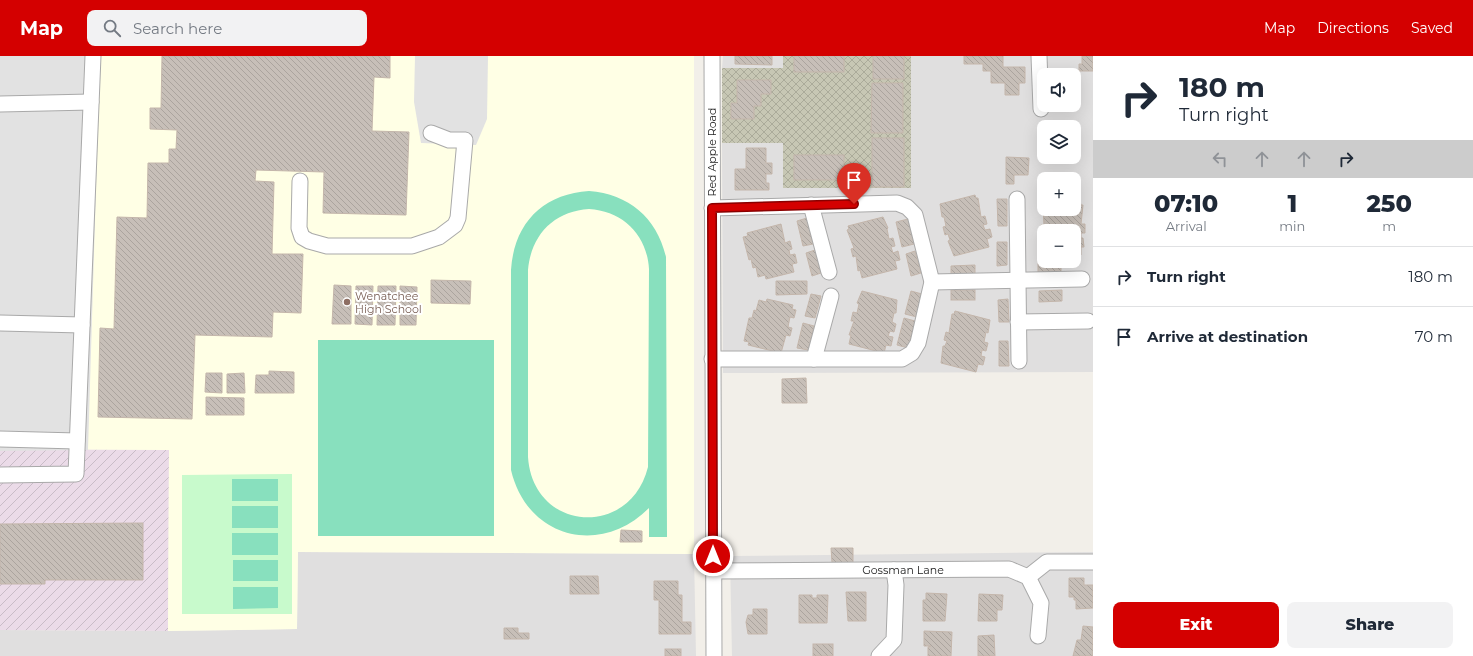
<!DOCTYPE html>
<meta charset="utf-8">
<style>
:root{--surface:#fff;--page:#f2f2f3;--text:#1f2937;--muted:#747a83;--line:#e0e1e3;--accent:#d40000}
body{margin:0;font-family:Montserrat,sans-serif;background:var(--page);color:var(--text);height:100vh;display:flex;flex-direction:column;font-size:15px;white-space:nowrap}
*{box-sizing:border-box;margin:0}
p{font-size:13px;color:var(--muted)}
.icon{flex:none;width:22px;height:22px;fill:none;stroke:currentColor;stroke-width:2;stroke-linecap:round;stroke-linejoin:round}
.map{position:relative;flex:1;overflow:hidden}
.side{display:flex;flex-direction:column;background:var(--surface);width:380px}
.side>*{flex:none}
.top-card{background:#fff;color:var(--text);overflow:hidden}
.tools{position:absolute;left:1037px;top:12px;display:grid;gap:8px}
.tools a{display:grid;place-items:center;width:44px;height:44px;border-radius:8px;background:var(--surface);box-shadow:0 4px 16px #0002;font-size:20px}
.pin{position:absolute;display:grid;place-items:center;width:34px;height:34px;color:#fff;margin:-41px -17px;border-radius:50% 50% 50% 0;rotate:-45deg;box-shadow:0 0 4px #0007}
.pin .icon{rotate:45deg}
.me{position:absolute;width:44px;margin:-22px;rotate:0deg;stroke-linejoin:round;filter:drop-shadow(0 0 3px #0008)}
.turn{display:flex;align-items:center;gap:14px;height:84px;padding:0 20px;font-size:18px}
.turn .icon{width:52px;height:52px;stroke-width:2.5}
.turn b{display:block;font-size:28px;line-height:34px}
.lanes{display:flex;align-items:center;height:38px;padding:0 20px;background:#0003;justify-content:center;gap:20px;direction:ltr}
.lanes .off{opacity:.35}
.eta{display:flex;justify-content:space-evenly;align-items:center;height:68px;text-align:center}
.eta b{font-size:24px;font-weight:800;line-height:28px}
.primary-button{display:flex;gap:8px;margin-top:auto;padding:8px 20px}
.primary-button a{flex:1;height:46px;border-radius:8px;background:var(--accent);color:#fff;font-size:16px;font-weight:800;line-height:46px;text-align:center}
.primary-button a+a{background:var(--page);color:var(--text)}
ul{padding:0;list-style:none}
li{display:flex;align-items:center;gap:12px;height:60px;padding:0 20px;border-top:1px solid var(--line)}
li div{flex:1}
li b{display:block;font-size:15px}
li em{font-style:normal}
header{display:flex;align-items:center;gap:24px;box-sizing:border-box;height:56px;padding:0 20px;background:var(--accent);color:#fff}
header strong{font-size:19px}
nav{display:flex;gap:22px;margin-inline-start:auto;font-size:14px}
.search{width:280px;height:36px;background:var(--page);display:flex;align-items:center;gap:10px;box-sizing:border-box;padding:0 14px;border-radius:8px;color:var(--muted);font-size:15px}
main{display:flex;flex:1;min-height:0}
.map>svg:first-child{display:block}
.residential{fill:#e0dfdf;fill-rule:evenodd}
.industrial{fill:url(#industrial-furrows)}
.education{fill:#ffffe5}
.construction{fill:url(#construction-cross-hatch)}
.park{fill:#c8facc}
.pitch{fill:#88e0be;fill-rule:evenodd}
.parking{fill:#e2e2e2}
.building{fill:url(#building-back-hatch);stroke:#c4b6ab}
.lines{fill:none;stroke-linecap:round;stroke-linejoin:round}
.minor-casing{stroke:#a9a9a9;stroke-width:17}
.minor{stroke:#fff;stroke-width:15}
.route-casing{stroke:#8a0000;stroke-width:10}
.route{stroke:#d40000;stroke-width:7}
.education-dot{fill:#8d6e63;stroke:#fff;stroke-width:1.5}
.labels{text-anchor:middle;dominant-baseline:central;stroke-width:4;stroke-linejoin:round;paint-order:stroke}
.street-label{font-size:11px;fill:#222;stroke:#fff}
.education-label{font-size:11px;fill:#785e54;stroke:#fff;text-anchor:start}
</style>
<header>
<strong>Map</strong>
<div class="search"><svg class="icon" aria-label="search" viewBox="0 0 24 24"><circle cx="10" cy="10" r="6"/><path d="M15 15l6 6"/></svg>Search here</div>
<nav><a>Map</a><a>Directions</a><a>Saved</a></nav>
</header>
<main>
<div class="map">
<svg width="1093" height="600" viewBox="0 0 1093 600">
<defs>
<pattern id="industrial-furrows" width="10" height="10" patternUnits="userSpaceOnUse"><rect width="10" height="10" fill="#ebdbe8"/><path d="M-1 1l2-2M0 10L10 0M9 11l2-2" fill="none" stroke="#c9bcc7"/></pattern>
<pattern id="construction-cross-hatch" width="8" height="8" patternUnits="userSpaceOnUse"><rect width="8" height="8" fill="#c7c7b4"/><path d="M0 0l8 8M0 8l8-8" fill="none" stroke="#abab9a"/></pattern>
<pattern id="building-back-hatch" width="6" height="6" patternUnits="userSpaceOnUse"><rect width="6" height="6" fill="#c7bfb8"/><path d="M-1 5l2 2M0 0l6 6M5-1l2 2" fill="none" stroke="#aba49e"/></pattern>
</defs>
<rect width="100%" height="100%" fill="#f2efe9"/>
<g class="residential">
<path d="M723,0H783V12H722Z"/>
<path d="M911,0H1093V316L723,317L722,87H783V132H911ZM1044,19H1074V49H1044ZM1044,71H1074V101H1044ZM1044,123H1074V153H1044ZM1044,175H1074V205H1044Z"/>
<path d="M298,496L694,498L696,600H0V574L168,575L297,573Z"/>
<path d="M1093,496V600H732L730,500Z"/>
</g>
<path class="industrial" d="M0,393L169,394L168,575L0,574Z"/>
<path class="education" d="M0,0H694V498L298,496L297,573L168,575L169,394L0,393Z"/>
<path class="construction" d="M783,0H911V132H783V87H722V12H783Z"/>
<path class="park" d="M292,418V558H182V419Z"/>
<g class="pitch">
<path d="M589,135C629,138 657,162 666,201L667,481H649V452C600,501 527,482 511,414V214C514,167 543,138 589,135ZM589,153C623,155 647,179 649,213L648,411C630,483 533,476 528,401V214C531,179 554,155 589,153Z"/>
<rect x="318" y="284" width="176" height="196"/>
<rect x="232" y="423" width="46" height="22"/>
<rect x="232" y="450" width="46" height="22"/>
<rect x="232" y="477" width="46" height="22"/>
<rect x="233" y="504" width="45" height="21"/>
<path d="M233,531H278V552L233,553Z"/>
</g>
<g class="parking">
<path d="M0,0H100L88,394L0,395Z"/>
<path d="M415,0H488L487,63L476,89L421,87L414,46Z"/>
</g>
<g class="building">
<path d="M162,0H390V22L374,21L372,75L409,76L406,159L323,157L324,116L256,114L255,125L274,126L272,198H303L301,257L273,256L272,281L195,279L192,363L98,361L100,272L114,273L117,161L147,162L148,107H169V93H176L177,74L150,73V52H161Z"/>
<path d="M735,0H772V9L735,8Z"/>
<rect x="794" y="0" width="50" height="16"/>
<rect x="873" y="0" width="31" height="23"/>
<path d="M964,0H1003V11H1025V27H1019V39H1005V27H991V15H983V8H964Z"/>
<path d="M1082,0H1093V15H1079V8H1082Z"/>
<path d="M737,24H771V38H761V50H754V63H731V47H737Z"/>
<path d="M872,27H903V77H871Z"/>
<rect x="872" y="82" width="32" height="49"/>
<path d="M746,92H766V107H772V118H766V127H769V134H735V113H746Z"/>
<rect x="794" y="99" width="50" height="25"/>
<path d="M1006,101L1029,102L1028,119H1014V128H1006Z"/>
<path d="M975,139L976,142H978L981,161L985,160L987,168L983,169L985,174L990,173L992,181L987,183L989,191L954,200L948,185L950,184L948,178L945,179L943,171L946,170L944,161H942L940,148Z"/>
<path d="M997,143H1007V170H998Z"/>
<path d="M1074,145H1080L1081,149H1083L1081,168H1085V177H1081V182H1083L1084,191H1081V199H1074V175H1044V177H1041V169H1044L1043,149L1044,153H1074Z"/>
<path d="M883,161L888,172L887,173L889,183L893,182L895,190L891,191L893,197L898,195L900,204L895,205L897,213L862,222L860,214L858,215L856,200L853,201L851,193L854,192L847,174L849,173L848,170Z"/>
<path d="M807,162L813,188L803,190L797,165Z"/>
<path d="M908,163L914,188L902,191L896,166Z"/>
<path d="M781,168L785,187L790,185L792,193L789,194L790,199L795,198L797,207L792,208L794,216L766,223L765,219L758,221L756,211L753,212L751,203L749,204L743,181L748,180L747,177Z"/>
<path d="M997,186H1007V209L997,210Z"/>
<path d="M815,194L821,217L812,220L806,197Z"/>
<path d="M915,195L921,217L911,220L906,198Z"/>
<rect x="1038" y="208" width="23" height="11"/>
<path d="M975,209V220H951V210Z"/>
<path d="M431,224L471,225L470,248L431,247Z"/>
<path d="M776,225H807V238L776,239Z"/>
<path d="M334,229L351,230V268H332Z"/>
<path d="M356,230H373L372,269L355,268Z"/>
<path d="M378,230H396L395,269H377Z"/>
<path d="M400,230L417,231L416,269H400Z"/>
<rect x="951" y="234" width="24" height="10"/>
<path d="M1062,234V245L1039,246V235Z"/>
<path d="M862,235L897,244L896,257H894L892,266L896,268L894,276L890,275L888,280L893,281L891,290L886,289L884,297L849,288L851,279H849L854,265H851L853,256L857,257L859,248L857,247Z"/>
<path d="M911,235L922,238L917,261L905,258Z"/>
<path d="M811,238L821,240L815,262L805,260Z"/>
<path d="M767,243L793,249L792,253L796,254L794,262L790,261L788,271L792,272L790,280L786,279L781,297L748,289L749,286L744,285L749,262H752L754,254L756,255L759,244L766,246Z"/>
<path d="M1008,243L1009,266H999L998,244Z"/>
<path d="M955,255L990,264L988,277L986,276L984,286L988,287L986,295L982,294L981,300L985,301L983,309L978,308L976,316L941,307L943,290H945L947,285L944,284L946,276L949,277L952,258H954Z"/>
<path d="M904,262L915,265L908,292L897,289Z"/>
<path d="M803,267L814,270L808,294L797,292Z"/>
<path d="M999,285H1008L1009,310H999Z"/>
<path d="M269,315L294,316V337H255L256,319H269Z"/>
<path d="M206,317H222V337L205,336Z"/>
<path d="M244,317L245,337H227V318Z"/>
<path d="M806,322L807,347H782V323Z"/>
<path d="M206,341L244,342V359H206Z"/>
<path d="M143,467V524H45V528H0V468Z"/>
<path d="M621,474L642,475V486H620Z"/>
<path d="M831,492H853V507H832Z"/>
<path d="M570,520H598L599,538H570Z"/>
<path d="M1069,522H1084V529H1093V552L1076,553V544H1074V541H1069Z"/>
<path d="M654,525H678V539H682V566H691V578H659V544H654Z"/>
<path d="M846,536H866V565H848Z"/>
<path d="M926,537L947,538L945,565H923V544H926Z"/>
<path d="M979,538L1003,539L1002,554H997V565H978Z"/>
<path d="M799,539H812V542H817V539H828L827,567H799Z"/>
<path d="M753,553H767V578H748L746,566L748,559H753Z"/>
<path d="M1083,570L1093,571V600H1073L1077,584H1081Z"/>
<path d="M504,572H518V577H529V583H504Z"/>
<path d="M924,575L952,576L951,600H928V591L931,590H924Z"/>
<path d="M994,579L995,600H978V580Z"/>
<rect x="813" y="588" width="20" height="12"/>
<rect x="665" y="593" width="16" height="7"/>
</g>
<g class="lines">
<g class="minor-casing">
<g id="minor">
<path d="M712,0L714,600"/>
<path d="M1039,0L1041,53"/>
<path d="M0,48L91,46"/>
<path d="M300,125L299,172L302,181L309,185L327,190H412L439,181L455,169L458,162L465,84H449L431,77"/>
<path d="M1017,143L1019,305"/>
<path d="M811,149L829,216"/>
<path d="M712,152L897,147L907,151L915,159L932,226L918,287L912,297L902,303H712"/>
<path d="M932,226L1082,223"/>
<path d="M1018,266L1088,265"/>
<path d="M0,267L82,269"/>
<path d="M814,303L831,240"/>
<path d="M0,383L77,385"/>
<path d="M0,419L76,418L93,0"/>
<path d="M713,515L1009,513L1028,521L1041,547L1038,580"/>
<path d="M1028,521L1047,506H1093"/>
<path d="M879,600L894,584L896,529L894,514"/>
</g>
</g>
<use href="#minor" class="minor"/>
</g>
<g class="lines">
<g class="route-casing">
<path id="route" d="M713,500L712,152L854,148"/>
</g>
<use href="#route" class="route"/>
</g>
<circle class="education-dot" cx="347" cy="246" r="4"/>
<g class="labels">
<g class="street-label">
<text transform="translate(712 96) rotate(-90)">Red Apple Road</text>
<text x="903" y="514">Gossman Lane</text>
</g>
<g class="education-label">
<text x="355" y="240">Wenatchee<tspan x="355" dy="13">High School</tspan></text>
</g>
</g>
</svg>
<div class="tools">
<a><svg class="icon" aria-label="sound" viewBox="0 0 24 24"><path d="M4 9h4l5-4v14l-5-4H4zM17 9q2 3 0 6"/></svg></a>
<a><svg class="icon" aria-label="layers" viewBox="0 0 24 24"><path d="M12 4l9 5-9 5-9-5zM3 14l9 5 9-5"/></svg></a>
<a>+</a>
<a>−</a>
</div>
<div class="pin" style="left:854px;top:148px;background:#d93025"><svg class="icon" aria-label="arrive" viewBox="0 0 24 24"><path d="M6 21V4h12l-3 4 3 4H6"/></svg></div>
<svg class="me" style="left:713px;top:500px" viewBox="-20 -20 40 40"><circle r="17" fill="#d40000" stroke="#fff" stroke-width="3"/><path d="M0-11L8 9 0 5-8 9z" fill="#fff"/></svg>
</div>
<section class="side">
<div class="top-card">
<div class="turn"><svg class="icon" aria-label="right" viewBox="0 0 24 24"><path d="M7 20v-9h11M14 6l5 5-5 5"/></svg><div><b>180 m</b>Turn right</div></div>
<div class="lanes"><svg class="icon off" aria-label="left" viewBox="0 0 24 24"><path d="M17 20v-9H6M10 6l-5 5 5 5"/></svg><svg class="icon off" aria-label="ahead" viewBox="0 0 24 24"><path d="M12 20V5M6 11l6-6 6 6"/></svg><svg class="icon off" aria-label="ahead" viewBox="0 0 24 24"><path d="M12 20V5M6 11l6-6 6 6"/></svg><svg class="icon" aria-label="right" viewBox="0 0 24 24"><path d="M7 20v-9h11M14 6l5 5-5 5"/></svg></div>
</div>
<div class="eta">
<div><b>07:10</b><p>Arrival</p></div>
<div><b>1</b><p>min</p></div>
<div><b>250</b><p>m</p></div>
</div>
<ul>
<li><svg class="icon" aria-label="right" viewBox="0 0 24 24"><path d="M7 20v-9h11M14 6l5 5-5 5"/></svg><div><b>Turn right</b></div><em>180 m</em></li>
<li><svg class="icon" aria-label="arrive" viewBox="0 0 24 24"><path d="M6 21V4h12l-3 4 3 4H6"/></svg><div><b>Arrive at destination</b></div><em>70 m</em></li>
</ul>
<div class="primary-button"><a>Exit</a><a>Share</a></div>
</section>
</main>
